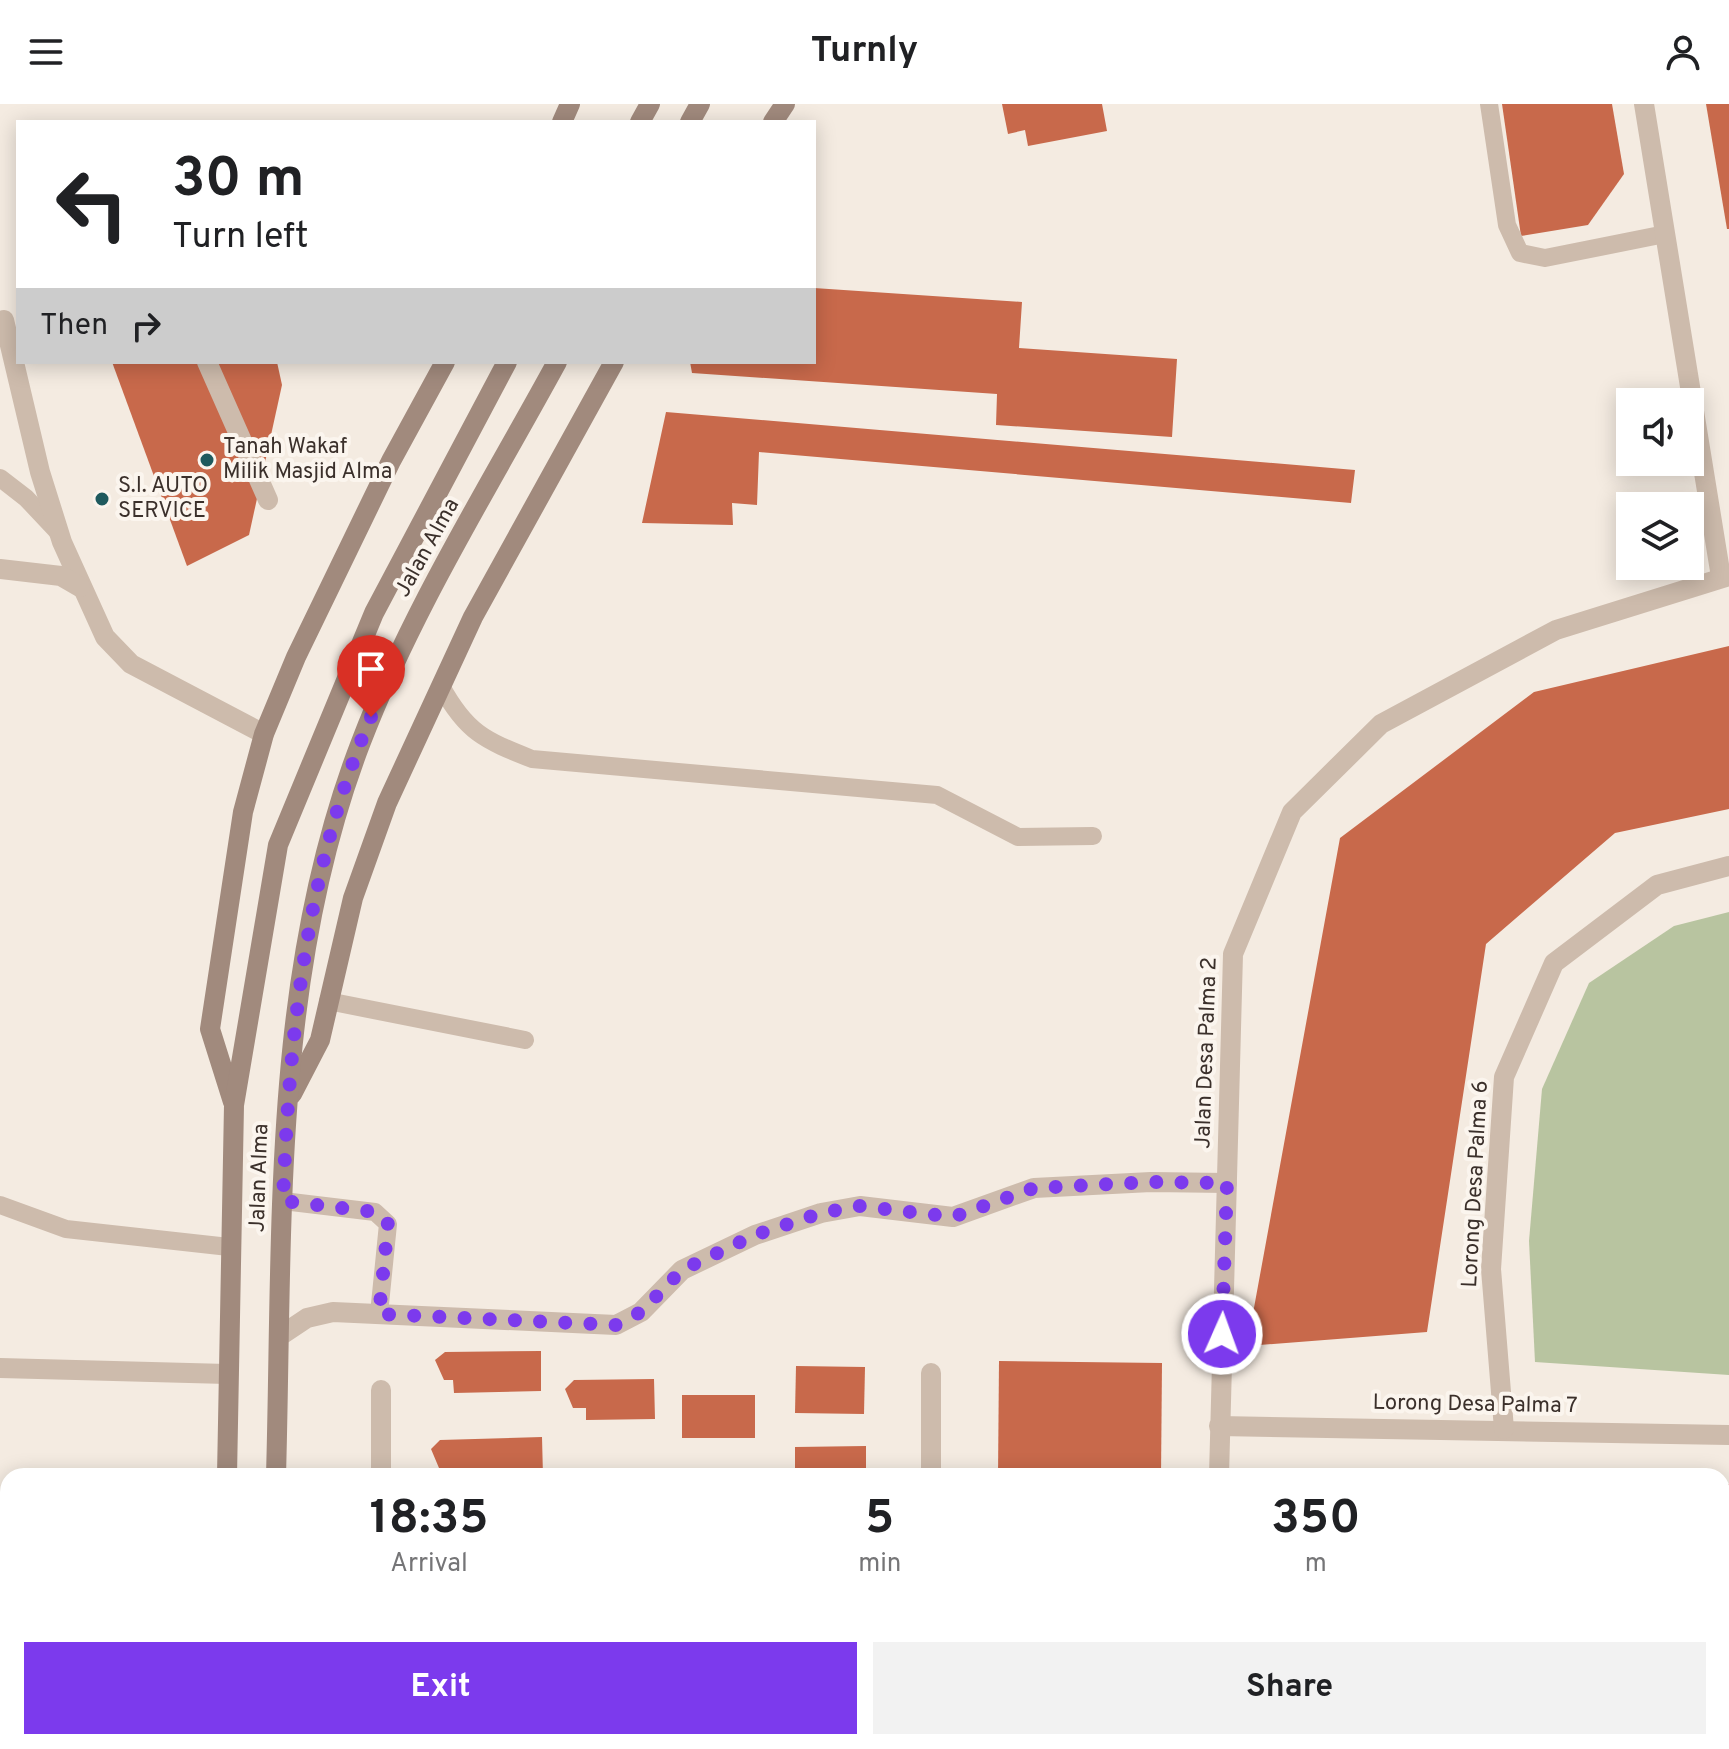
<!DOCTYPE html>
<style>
:root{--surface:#fff;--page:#f2f2f2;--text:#202124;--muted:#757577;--accent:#7c3aed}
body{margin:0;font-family:Overpass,sans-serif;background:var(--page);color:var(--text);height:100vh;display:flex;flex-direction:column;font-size:30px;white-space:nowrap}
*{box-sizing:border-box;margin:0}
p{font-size:26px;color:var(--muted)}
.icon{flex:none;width:44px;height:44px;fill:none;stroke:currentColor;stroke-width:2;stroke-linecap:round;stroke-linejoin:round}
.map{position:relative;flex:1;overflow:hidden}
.sheet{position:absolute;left:0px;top:1364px;width:1730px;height:282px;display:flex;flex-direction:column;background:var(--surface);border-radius:24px 24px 0 0;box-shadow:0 4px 20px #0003}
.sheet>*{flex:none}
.hud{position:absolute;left:16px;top:16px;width:800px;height:244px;border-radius:0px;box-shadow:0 4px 20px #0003;background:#fff;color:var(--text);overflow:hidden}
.tools{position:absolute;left:1616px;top:284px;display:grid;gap:16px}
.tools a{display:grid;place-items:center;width:88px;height:88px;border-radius:0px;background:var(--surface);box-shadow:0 4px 20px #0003;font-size:40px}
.pin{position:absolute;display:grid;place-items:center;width:68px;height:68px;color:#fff;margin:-82px -34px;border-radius:50% 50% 50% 0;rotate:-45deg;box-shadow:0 0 8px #0007}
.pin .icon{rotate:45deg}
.me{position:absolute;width:88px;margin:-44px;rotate:2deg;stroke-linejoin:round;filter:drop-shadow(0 0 6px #0008)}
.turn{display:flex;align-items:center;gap:28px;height:168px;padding:0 24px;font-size:36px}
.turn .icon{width:104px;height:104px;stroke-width:2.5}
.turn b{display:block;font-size:56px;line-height:68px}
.then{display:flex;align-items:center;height:76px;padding:0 24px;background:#0003;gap:16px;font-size:30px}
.eta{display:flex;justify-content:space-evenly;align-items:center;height:136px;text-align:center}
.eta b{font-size:48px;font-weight:700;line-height:56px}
.action{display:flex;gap:16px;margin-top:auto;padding:16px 24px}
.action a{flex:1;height:92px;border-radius:0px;background:var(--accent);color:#fff;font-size:32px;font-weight:700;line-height:92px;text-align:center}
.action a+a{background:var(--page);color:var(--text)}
header{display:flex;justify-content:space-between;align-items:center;height:104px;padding:0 24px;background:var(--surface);font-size:36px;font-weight:700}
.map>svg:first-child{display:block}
.green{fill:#b8c4a0}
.building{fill:#c8694b}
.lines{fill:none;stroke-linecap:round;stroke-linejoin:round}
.service{stroke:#cdbbac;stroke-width:18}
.minor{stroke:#cdbbac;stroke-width:20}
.secondary{stroke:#a18a7d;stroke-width:20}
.route{stroke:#7c3aed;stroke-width:14;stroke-dasharray:0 25.2}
.poi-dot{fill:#1f5a5e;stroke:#fbf5ee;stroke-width:3}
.labels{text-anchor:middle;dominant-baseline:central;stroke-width:8;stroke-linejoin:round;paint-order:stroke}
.poi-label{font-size:22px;fill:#3b302b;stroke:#fbf5ee;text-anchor:start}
.street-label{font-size:22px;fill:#3b302b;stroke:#fbf5ee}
</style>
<header><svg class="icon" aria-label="menu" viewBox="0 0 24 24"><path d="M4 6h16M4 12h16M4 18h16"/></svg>Turnly<svg class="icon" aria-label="person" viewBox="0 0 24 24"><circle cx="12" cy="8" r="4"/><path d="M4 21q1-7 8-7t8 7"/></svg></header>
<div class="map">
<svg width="1729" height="1645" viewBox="0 0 1729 1645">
<rect width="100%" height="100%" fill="#f4ebe1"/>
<path class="green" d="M1729,808V1271L1535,1258L1529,1137L1542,985L1589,879L1674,822Z"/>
<g class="building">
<path d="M1002,0H1102L1107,27L1028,42L1025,26L1008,30Z"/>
<path d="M1502,0H1612L1624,70L1588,121L1521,132Z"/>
<path d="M1706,0H1729V125H1727Z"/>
<path d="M814,184L1022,198L1019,244L1177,255L1172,333L996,321L997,290L692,269L690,258H814Z"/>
<path d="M112,258H277L282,281L249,431L187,462Z"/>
<path d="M666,308L1355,366L1351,399L759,348L757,401L732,399L733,421L642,419Z"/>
<path d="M1729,542V705L1615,729L1486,840L1427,1228L1247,1242L1340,734L1534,588Z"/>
<path d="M541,1247V1287L454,1289L453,1276H444L435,1256L445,1248Z"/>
<path d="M999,1257L1162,1259L1161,1372H998Z"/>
<path d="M796,1262L865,1263L864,1310L795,1309Z"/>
<path d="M654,1275L655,1315L586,1316V1304H573L565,1285L574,1276Z"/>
<rect x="682" y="1291" width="73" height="43"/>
<path d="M542,1333L543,1372H452V1364H439L431,1345L440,1336Z"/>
<path d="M866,1342V1372H795V1343Z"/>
<path d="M1282,1365L1425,1369V1372H1282Z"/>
<path d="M1722,1380H1729V1573L1722,1572Z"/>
<path d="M48,1638H122L123,1645H49Z"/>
<rect x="427" y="1638" width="73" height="7"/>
<rect x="808" y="1638" width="82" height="7"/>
<rect x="972" y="1638" width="83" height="7"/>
<rect x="1089" y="1638" width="83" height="7"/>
</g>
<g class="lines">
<g class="service">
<path d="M1489,0L1507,121L1520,149L1545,154L1665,130"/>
<path d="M0,374L26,394L59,429"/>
<path d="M441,582C466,628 484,636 532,655L937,691L1018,733L1093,732"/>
<path d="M328,897L525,936"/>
<path d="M283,1097L375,1108L388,1120L379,1210"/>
<path d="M0,1101L66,1125L229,1143"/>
<path d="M516,1645V1638"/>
<path d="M793,1645L794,1638"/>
<path d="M1072,1645V1638"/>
</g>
<g class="minor">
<path d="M1644,0L1721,473"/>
<path d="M4,216L40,368L62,438L105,533L131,560L264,630"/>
<path d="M207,258L268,396"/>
<path d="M0,465L61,472L80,483"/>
<path d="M280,1232L307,1214L333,1208L616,1221L641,1208L682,1166L755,1131L821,1109L860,1102L953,1113L1034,1084L1151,1078L1227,1079"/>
<path d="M0,1264L227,1270"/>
<path d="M1219,1322L1729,1331"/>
<path d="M1504,1325L1491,1165L1504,973L1554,859L1657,781L1729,762"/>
<path d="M381,1372V1286"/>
<path d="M931,1372V1269"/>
<path d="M1219,1372L1233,850L1292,708L1381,620L1556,526L1729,472"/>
<path d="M1722,1620H1729"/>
<path d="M380,1645V1638"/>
<path d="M930,1645V1638"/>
<path d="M1216,1645L1217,1638"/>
</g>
<g class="secondary">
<path d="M562,18L570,0"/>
<path d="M640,18L650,0"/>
<path d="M690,18L700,0"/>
<path d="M773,18L785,0"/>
<path d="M292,990L320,936L353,794L387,699L473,513L614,258"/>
<path d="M233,998L210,925L243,708L264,630L296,553L391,357L445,258"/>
<path d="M227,1372L234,1001L278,741L374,509L507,258"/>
<path d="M276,1372C283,1128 271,871 361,638C412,505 489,383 557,258"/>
<path d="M226,1645V1638"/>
<path d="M270,1645V1638"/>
</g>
</g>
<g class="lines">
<path class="route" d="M371,613C306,764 289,934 283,1097L375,1108L388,1120L379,1210L616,1221L641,1208L682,1166L755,1131L821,1109L860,1102L953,1113L1034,1084L1151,1078L1227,1079L1222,1230"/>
</g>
<g class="poi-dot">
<circle cx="207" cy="356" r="8"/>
<circle cx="102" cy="395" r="8"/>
</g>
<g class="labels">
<g class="poi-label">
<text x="223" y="343">Tanah Wakaf<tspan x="223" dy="25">Milik Masjid Alma</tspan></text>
<text x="118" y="382">S.I. AUTO<tspan x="118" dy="25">SERVICE</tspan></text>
</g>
<g class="street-label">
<text transform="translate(428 444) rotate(-61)">Jalan Alma</text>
<text transform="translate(1207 949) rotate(-88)">Jalan Desa Palma 2</text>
<text transform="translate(260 1074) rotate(-88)">Jalan Alma</text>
<text transform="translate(1476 1080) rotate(-87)">Lorong Desa Palma 6</text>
<text transform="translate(1475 1301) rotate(1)">Lorong Desa Palma 7</text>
</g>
</g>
</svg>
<div class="tools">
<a><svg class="icon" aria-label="sound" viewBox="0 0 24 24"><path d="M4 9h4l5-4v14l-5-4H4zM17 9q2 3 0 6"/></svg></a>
<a><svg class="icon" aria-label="layers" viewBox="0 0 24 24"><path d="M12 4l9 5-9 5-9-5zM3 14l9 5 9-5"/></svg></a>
</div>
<div class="pin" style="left:371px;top:613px;background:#d93025"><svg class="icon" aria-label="arrive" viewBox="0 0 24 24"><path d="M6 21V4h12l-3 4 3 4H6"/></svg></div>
<svg class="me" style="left:1222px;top:1230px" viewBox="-20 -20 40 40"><circle r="17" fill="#7c3aed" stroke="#fff" stroke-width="3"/><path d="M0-11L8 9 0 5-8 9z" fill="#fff"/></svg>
<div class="hud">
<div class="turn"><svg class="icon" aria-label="left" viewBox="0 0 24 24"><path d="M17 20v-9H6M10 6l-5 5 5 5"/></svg><div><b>30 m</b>Turn left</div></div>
<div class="then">Then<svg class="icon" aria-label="right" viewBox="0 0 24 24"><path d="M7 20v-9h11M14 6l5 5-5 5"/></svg></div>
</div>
<section class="sheet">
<div class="eta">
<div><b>18:35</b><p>Arrival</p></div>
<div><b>5</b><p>min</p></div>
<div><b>350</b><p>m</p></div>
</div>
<div class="action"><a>Exit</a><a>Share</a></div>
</section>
</div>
